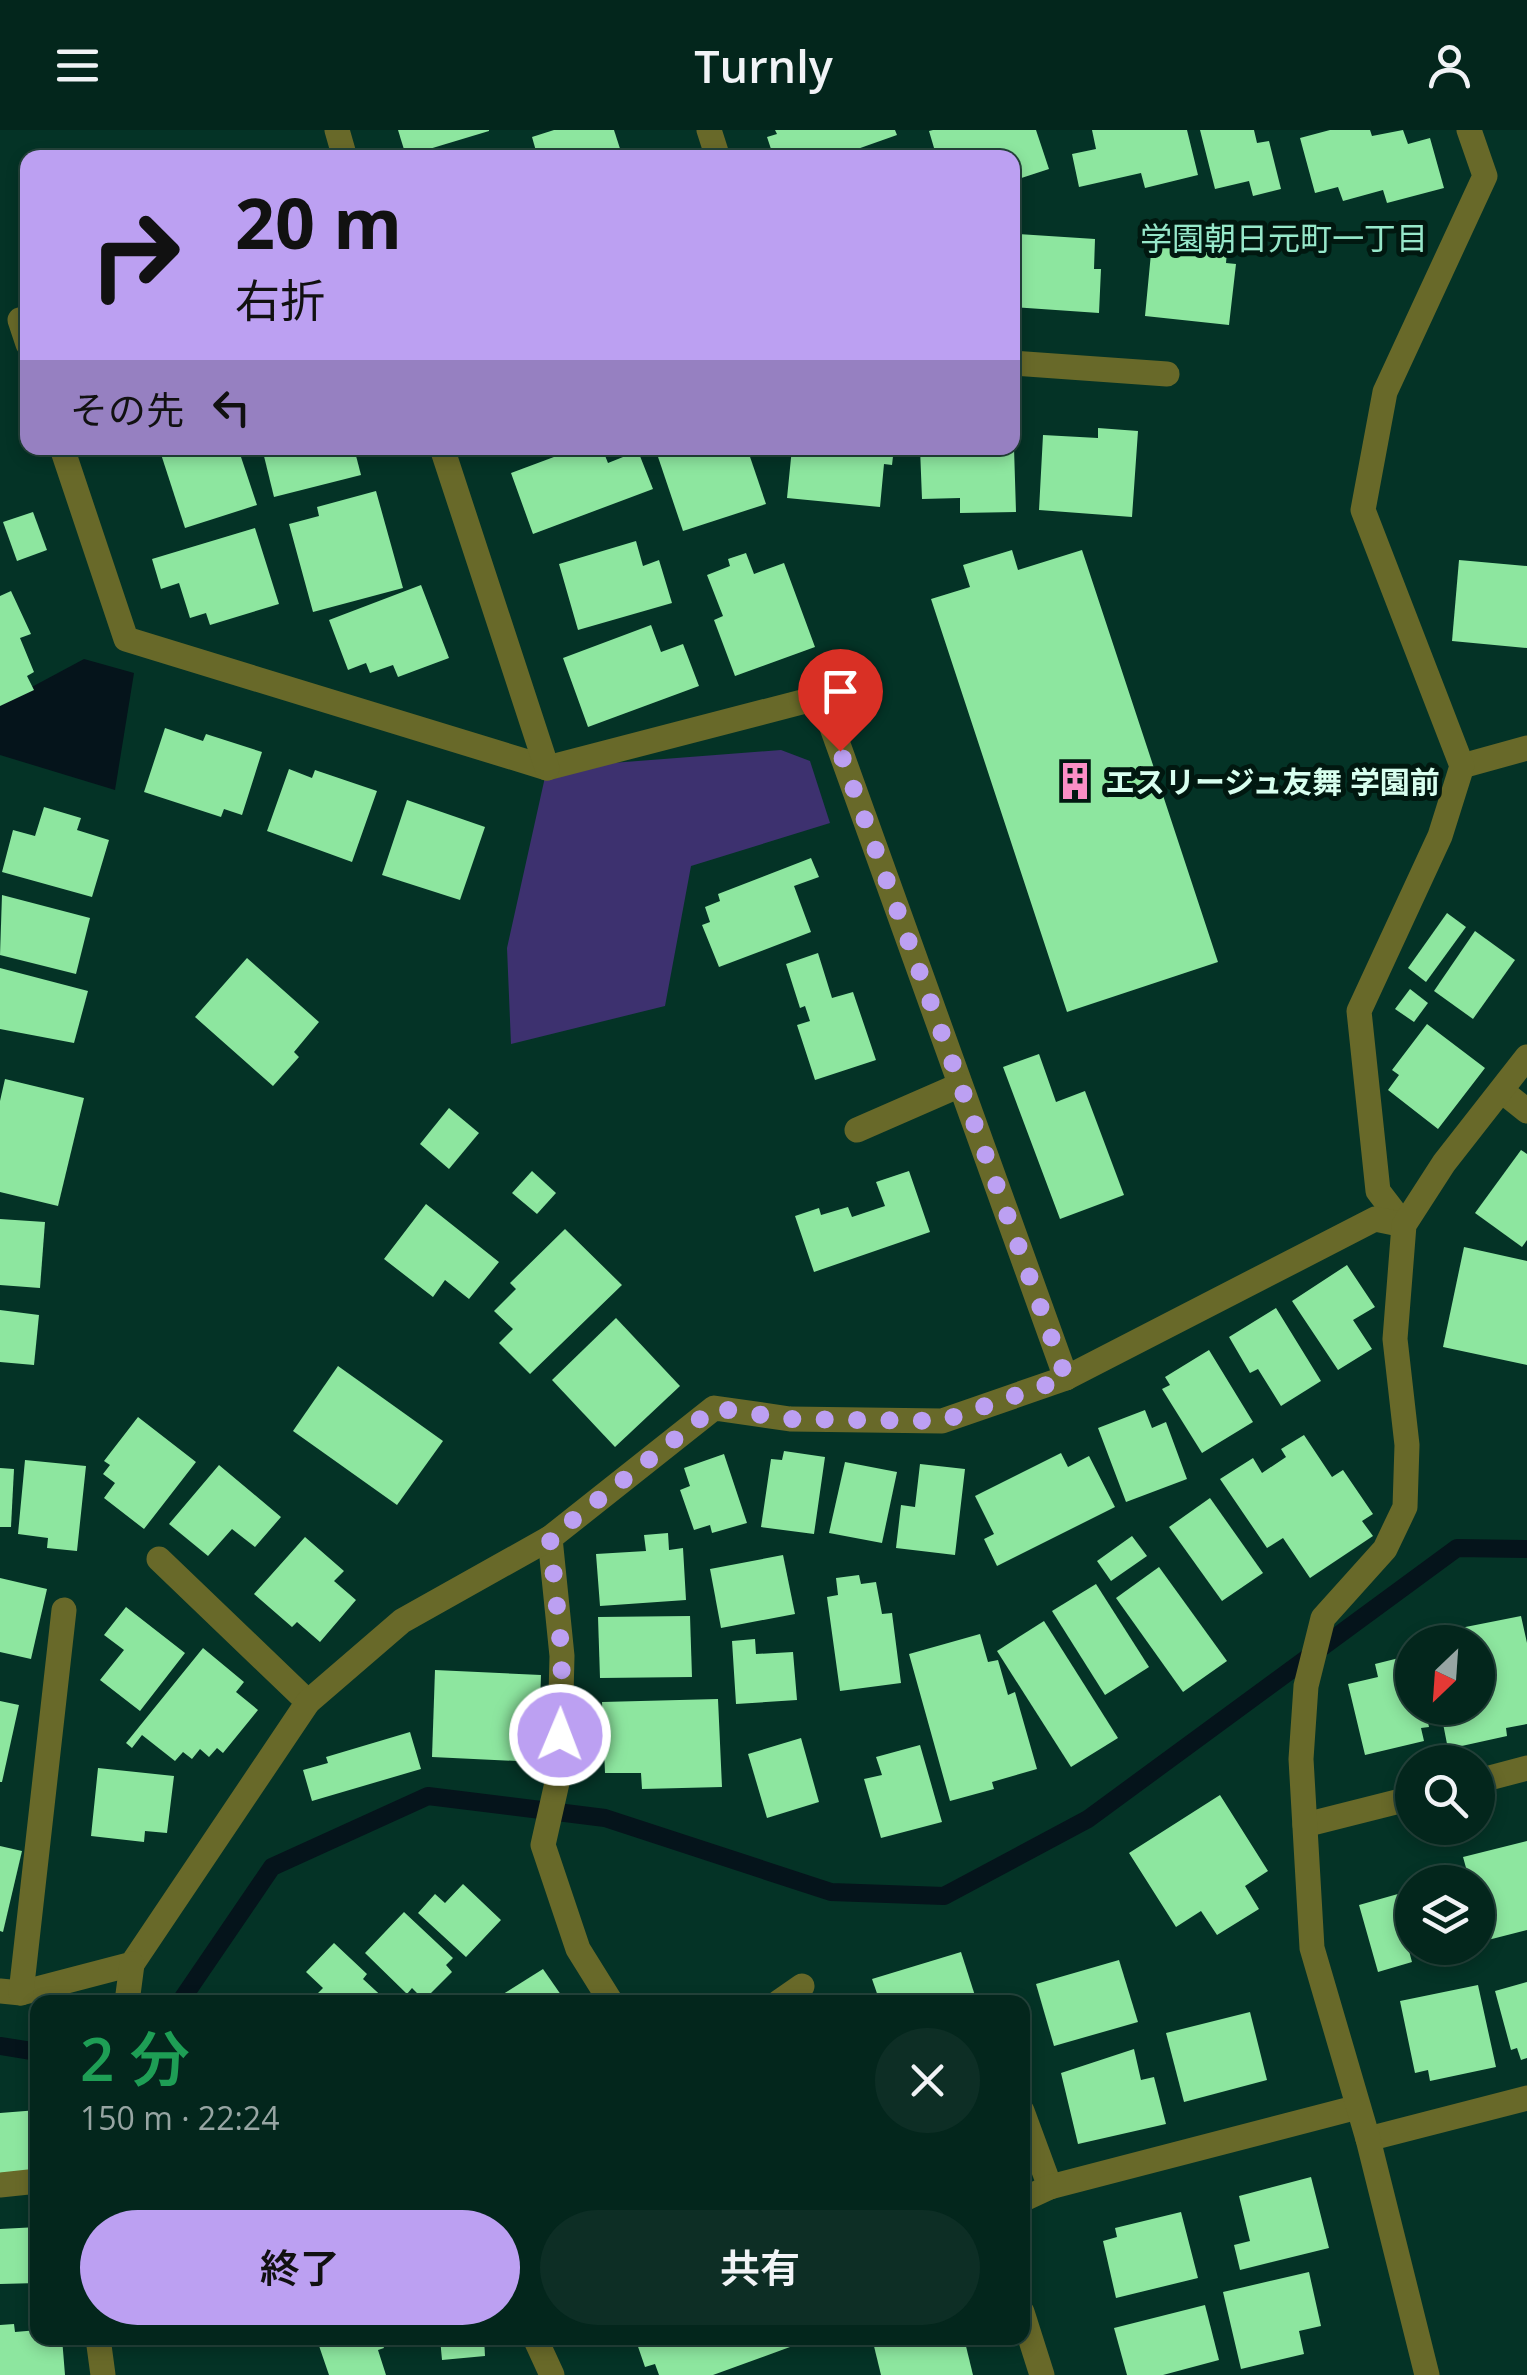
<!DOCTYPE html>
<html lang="ja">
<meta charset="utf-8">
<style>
:root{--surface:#03261c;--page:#0d2e25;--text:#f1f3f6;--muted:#97a5a3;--line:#24433b;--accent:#bca0f2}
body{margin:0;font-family:"Open Sans","Noto Sans JP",sans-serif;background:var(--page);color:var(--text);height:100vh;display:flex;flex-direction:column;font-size:38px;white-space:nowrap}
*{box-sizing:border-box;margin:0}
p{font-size:32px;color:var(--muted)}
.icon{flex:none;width:55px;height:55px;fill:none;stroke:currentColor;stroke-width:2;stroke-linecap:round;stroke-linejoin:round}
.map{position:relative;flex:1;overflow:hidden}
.side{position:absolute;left:30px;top:1865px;width:1000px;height:350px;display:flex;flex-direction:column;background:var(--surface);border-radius:20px;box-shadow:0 5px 15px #0003,0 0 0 2px var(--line)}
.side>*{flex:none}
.guide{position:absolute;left:20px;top:20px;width:1000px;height:305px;border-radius:20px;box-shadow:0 5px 15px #0003,0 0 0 2px var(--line);background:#bca0f2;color:#111;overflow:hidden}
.needle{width:65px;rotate:205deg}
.controls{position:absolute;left:1395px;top:1495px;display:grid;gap:20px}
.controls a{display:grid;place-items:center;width:100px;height:100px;border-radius:50%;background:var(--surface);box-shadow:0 5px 15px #0003,0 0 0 2px var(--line);font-size:50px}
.pin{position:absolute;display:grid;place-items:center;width:85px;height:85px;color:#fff;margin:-102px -42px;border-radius:50% 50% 50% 0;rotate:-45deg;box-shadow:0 0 10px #0007}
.pin .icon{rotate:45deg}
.me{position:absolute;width:110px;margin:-55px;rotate:1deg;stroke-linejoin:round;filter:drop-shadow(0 0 8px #0008)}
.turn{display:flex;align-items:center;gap:35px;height:210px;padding:0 50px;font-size:45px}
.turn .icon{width:130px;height:130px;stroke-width:2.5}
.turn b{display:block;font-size:70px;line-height:85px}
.then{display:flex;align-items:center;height:95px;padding:0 50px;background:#0003;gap:20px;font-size:38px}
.round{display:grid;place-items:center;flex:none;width:105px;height:105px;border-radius:52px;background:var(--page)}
.summary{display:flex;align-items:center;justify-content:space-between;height:170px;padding:0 50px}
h1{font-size:60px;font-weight:600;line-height:75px;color:#1e9e55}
.button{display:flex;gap:20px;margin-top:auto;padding:20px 50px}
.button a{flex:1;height:115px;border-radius:60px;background:var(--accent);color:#111;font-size:40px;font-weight:600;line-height:115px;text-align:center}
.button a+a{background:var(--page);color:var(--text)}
header{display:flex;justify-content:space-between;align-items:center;height:130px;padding:0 50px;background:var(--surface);font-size:45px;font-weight:600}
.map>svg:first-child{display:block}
.green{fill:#3d316f}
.water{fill:#05141b}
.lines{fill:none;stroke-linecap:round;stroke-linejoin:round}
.stream{stroke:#05141b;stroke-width:18}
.building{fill:#8de69f}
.minor{stroke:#686929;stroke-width:25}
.route{stroke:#bca0f2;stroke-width:18;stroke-dasharray:0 32.4}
.labels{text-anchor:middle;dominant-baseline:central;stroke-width:10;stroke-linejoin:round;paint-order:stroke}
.poi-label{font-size:30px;font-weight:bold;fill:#d8ffef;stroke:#011810;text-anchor:start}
.neighbourhood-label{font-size:32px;fill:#97e8ca;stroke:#011810}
</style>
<header><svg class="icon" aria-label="menu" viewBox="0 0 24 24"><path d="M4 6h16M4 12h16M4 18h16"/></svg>Turnly<svg class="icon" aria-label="person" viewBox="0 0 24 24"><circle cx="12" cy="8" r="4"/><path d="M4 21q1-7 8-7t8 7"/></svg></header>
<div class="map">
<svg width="1527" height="2245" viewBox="0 0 1527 2245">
<rect width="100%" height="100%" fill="#043326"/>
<path class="green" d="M781,620L810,631L830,693L691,736L665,876L511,914L507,818L547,638Z"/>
<path class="water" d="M84,529L134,543L115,660L0,625V574Z"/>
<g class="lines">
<g class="stream">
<path d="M180,1872L272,1737L428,1666L605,1688L831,1762L944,1766L1088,1689L1457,1418L1527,1419"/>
<path d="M0,1916L38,1922"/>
</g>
</g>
<g class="building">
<path d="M398,0H489V1L406,26Z"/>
<path d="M554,0H614L623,28H538L532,7Z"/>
<path d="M775,0H895L897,5L832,28H774L767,7L777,4Z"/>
<path d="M933,0H1036L1049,39L1015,50L1012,28H937L929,1Z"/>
<path d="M1092,0H1187L1198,45L1145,58L1141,43L1079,57L1072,24L1096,19Z"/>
<path d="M1200,0H1254L1257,13L1269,11L1281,59L1253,66L1249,51L1215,59Z"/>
<path d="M1330,0H1370L1372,6L1403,0L1408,14L1430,8L1444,58L1387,73L1383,60L1343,71L1338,57L1315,63L1300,8Z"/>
<path d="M1154,92L1229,99L1226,133L1236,134L1229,195L1145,186Z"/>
<path d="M1018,104L1095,109L1094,139H1101L1099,183L1013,177Z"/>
<path d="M1098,298L1138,301L1132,387L1039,380L1043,305L1098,308Z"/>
<path d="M159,318H238L257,375L185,398Z"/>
<path d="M262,318H354L361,345L274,367Z"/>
<path d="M578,318H602L608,333L638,321L653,359L533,404L511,343Z"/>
<path d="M655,318H747L766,374L683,401Z"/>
<path d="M792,318H894L892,335L884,334L880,377L787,368Z"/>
<path d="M920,318H1014L1016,382L960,383V368L922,369Z"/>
<path d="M376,361L403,458L313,482L289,394L319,386L317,377Z"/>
<path d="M33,382L47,420L17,431L3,392Z"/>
<path d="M255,398L279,474L210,495L206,483L190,488L179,453L161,459L152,429Z"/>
<path d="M636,411L643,436L659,430L672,473L578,500L559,434Z"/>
<path d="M1012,420L1018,440L1082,420L1218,832L1067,882L931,469L970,457L963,435Z"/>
<path d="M746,423L754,444L784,433L815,517L735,546L714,490L723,486L707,445L730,436L728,429Z"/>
<path d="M1459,430L1527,436V518L1452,511Z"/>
<path d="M421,455L449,528L398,547L393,535L370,543L366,533L348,540L329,490Z"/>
<path d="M11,461L31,504L20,508L34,542L27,546L34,560L0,576V466Z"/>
<path d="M651,495L661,522L683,514L699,556L588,597L563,528Z"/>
<path d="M165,598L203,611L206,604L262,622L242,685L224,679L221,687L144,662Z"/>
<path d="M289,639L312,648L315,640L377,661L352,732L267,701Z"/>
<path d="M407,670L485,697L460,770L382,745Z"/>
<path d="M44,677L81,688L77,700L109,710L92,767L2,742L13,700L35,706Z"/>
<path d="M811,728L819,747L794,756L811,802L719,837L702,795L710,792L705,777L720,771L718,764Z"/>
<path d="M2,765L90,788L76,844L0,825Z"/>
<path d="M1447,783L1466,797L1426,852L1408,838Z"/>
<path d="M1475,801L1515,830L1473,889L1434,861Z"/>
<path d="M818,823L832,868L853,862L876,930L815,950L797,895L810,891L805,876L800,878L786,834Z"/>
<path d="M247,828L319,892L294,922L299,927L273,956L195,887Z"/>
<path d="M0,838L88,861L74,913L0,899Z"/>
<path d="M1410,859L1428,873L1414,892L1395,879Z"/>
<path d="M1427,894L1485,938L1438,999L1388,960L1399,945L1392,940Z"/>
<path d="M1039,924L1056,972L1085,961L1124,1065L1060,1089L1003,937Z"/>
<path d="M5,949L84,968L58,1076L0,1062V971Z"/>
<path d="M449,978L479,1003L449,1039L420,1014Z"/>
<path d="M1521,1020L1527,1024V1110L1522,1117L1475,1083Z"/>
<path d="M532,1041L556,1063L537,1084L512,1063Z"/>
<path d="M909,1041L930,1102L814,1142L795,1086L819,1078L821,1085L848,1077L852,1087L885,1076L876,1052Z"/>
<path d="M426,1074L499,1132L469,1169L445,1150L433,1167L384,1129Z"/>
<path d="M0,1089L45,1092L40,1158L0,1155Z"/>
<path d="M565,1099L622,1155L530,1244L499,1213L513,1199L494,1181L516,1159L510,1153Z"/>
<path d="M1464,1117L1527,1131V1235L1443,1217Z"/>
<path d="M1347,1135L1375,1177L1353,1190L1372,1219L1338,1240L1292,1171Z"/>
<path d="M1276,1178L1321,1251L1281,1276L1258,1239L1250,1243L1229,1207Z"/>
<path d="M0,1180L39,1185L34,1235L0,1232Z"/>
<path d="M616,1188L680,1256L615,1317L552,1250Z"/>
<path d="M1209,1220L1253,1292L1202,1323L1162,1259L1170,1255L1165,1247Z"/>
<path d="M338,1236L443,1311L397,1375L293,1301Z"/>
<path d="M1145,1280L1152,1298L1166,1292L1187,1349L1126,1372L1098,1298Z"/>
<path d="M138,1287L196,1332L144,1399L104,1368L115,1353L103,1344L110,1335L104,1331Z"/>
<path d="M1304,1305L1332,1347L1343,1340L1373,1384L1362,1391L1373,1406L1310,1448L1283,1408L1267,1418L1220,1349L1253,1328L1262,1343L1286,1327L1281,1319Z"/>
<path d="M784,1321L825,1327L814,1404L761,1397L771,1329L782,1330Z"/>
<path d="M1061,1323L1068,1337L1089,1326L1115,1377L997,1436L984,1409L994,1404L975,1366Z"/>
<path d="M724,1324L747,1393L712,1403L710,1395L694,1400L680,1360L690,1356L684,1338Z"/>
<path d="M25,1330L86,1336L77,1421L47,1418L48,1408L18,1404Z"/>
<path d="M845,1332L897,1342L882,1413L829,1403Z"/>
<path d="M920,1334L965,1339L955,1425L896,1418L901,1375L915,1377Z"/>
<path d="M219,1335L281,1387L255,1417L232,1399L208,1426L169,1394Z"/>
<path d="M0,1338L14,1339L11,1397H0Z"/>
<path d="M1210,1368L1263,1443L1222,1471L1169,1397Z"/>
<path d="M668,1403L669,1420L683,1418L686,1470L600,1476L596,1424L646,1421L644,1405Z"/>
<path d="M1132,1406L1147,1426L1111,1451L1097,1431Z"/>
<path d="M305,1407L344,1441L334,1451L356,1470L320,1512L297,1492L292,1497L254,1464Z"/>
<path d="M783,1425L795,1484L721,1498L710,1439Z"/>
<path d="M1159,1437L1227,1531L1183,1562L1116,1468Z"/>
<path d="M859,1445L861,1454L876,1452L882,1484L892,1483L901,1553L840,1561L827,1467L838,1465L836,1448Z"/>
<path d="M0,1448L47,1459L31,1529L0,1522Z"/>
<path d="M1096,1454L1149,1537L1105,1565L1052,1481Z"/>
<path d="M126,1477L185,1523L140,1581L100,1550L124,1520L104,1505Z"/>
<path d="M690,1486L692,1547L600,1548L598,1487Z"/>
<path d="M1521,1486L1527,1513V1594L1506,1598L1507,1606L1448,1619L1440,1578H1478V1512H1426L1425,1505Z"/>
<path d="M1044,1491L1118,1608L1071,1637L997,1521Z"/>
<path d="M980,1504L988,1532L998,1530L1008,1565L1015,1562L1037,1639L992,1652L994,1659L950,1671L909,1524Z"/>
<path d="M755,1509L756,1524L793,1522L797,1570L736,1574L732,1511Z"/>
<path d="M203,1518L244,1552L236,1562L258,1580L223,1623L217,1618L209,1627L200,1619L192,1629L183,1622L175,1631L142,1605L132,1618L126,1613Z"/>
<path d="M1411,1525L1412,1578H1425L1429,1597L1421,1598L1424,1611L1365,1625L1348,1554L1378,1547L1375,1534Z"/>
<path d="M435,1540L541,1545L538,1632L432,1627Z"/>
<path d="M718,1569L722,1657L642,1659L641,1643H605L602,1572Z"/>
<path d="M0,1571L19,1575L2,1652H0Z"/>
<path d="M410,1602L421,1639L312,1671L303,1640L328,1633L326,1627Z"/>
<path d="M801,1608L819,1672L767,1688L748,1624Z"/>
<path d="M920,1615L942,1692L881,1708L864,1649L882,1645L876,1627Z"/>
<path d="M98,1638L174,1646L167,1703L145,1701L144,1712L91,1706Z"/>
<path d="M1220,1665L1268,1741L1245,1756L1259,1779L1217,1805L1201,1781L1176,1797L1129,1723Z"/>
<path d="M1527,1711V1800L1484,1811L1478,1784V1752H1470L1463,1727Z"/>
<path d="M0,1716L22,1721L3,1802L0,1801Z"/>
<path d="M463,1754L501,1790L466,1827L418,1783L435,1764L445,1773Z"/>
<path d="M1412,1760V1808L1406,1810L1412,1832L1378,1842L1359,1775Z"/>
<path d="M404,1782L453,1828L446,1835L452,1842L424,1870L412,1858L407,1864L365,1823Z"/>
<path d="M334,1813L367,1844L363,1849L388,1872H309L323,1858L306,1842Z"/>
<path d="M961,1822L977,1872H880L872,1849Z"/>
<path d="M1119,1830L1138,1892L1054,1916L1036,1854Z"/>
<path d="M543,1839L566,1872H504L500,1866Z"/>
<path d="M1527,1852V1928L1521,1930L1517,1918L1511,1920L1495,1861Z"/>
<path d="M1478,1855L1496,1937L1430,1951L1428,1940L1415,1943L1400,1871Z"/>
<path d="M1250,1882L1267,1950L1184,1972L1166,1903Z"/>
<path d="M1134,1919L1141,1950L1154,1947L1166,1994L1078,2014L1061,1943Z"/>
<path d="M38,1980V2041L0,2043V1983Z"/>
<path d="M1311,2047L1329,2118L1240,2140L1234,2115L1250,2111L1239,2066Z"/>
<path d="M1181,2082L1198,2148L1116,2168L1103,2111L1117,2107L1115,2098Z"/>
<path d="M38,2097V2153L0,2154V2099Z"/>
<path d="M1309,2142L1321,2196L1299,2201L1304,2224L1241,2239L1223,2162Z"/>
<path d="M1205,2175L1219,2230L1163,2245H1127L1114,2198Z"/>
<path d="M14,2194L15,2202L38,2200V2208H62L65,2245H0V2195Z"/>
<path d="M324,2208H380L384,2218L378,2220L386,2245H329L317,2210Z"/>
<path d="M440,2208H484L485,2226L442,2230Z"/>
<path d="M635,2208H787L790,2217L713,2245H659L655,2234L645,2237Z"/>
<path d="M872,2208H964L973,2245H881Z"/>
</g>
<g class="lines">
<g class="minor">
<path d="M337,0L345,28"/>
<path d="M709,0L718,28"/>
<path d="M28,188L20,190L28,214"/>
<path d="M1012,233L1167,244"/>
<path d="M62,318L126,509L547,638L821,567L1066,1248"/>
<path d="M442,318L547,638"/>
<path d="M1462,636L1527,618"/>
<path d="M1502,961L1527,981"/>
<path d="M857,1000L960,955"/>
<path d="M1404,1095L1378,1061L1359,881L1440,706L1462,636L1363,380L1385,262L1485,46L1469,0"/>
<path d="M550,1408L562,1526L559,1644L543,1715L578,1819L611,1872"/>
<path d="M159,1429L308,1572"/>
<path d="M1478,1651L1527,1638"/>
<path d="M1305,1695L1412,1668"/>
<path d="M0,1861L21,1863L132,1834L308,1572L402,1491L550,1408L714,1278L790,1289L942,1291L1066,1248L1375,1089L1404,1095"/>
<path d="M21,1863L64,1480"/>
<path d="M127,1872L132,1834"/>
<path d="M779,1872L802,1856"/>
<path d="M1022,1981L1050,2057"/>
<path d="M1368,2009L1527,1968"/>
<path d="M0,2055L38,2051"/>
<path d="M1022,2070L1050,2057L1358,1977"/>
<path d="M1022,2182L1042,2245"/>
<path d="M98,2208L103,2245"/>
<path d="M535,2208L552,2245"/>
<path d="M1427,2245L1368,2009L1312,1818L1301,1629L1306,1556L1323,1488L1385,1419L1405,1377L1407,1315L1395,1209L1404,1095L1444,1033L1527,927"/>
</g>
</g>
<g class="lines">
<path class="route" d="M560,1605L562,1526L550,1408L714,1278L790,1289L942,1291L1066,1248L840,621"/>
</g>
<defs>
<g id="building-bare" transform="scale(3)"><path d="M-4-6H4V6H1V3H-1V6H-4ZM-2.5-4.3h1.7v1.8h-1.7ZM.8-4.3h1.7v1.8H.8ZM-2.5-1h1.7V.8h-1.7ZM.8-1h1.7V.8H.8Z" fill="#fb8fc5" stroke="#011810" stroke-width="2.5" paint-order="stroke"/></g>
</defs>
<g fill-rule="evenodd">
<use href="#building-bare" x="1075" y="651"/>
</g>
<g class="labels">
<g class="poi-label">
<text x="1105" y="651">エスリージュ友舞 学園前</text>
</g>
<g class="neighbourhood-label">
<text x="1284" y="107">学園朝日元町一丁目</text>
</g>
</g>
</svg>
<div class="controls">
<a><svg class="needle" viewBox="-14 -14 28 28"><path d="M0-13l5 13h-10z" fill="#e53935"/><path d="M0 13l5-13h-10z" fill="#97a5a3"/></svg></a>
<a><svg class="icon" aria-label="search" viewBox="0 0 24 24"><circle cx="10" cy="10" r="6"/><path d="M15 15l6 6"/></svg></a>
<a><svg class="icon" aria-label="layers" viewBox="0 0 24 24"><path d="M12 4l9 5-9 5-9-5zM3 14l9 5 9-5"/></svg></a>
</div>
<div class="pin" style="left:840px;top:621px;background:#d93025"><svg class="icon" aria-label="arrive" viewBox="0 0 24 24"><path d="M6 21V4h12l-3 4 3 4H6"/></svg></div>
<svg class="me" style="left:560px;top:1605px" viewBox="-20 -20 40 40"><circle r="17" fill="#bca0f2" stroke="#fff" stroke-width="3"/><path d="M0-11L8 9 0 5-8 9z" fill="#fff"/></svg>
<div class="guide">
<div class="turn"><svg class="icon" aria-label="right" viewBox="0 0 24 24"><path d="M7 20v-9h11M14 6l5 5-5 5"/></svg><div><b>20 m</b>右折</div></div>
<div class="then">その先<svg class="icon" aria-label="left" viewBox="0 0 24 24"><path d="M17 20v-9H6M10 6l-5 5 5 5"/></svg></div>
</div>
<section class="side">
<div class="summary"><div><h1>2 分</h1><p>150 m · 22:24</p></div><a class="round"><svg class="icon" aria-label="close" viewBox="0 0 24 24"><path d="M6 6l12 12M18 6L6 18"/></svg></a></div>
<div class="button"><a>終了</a><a>共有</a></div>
</section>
</div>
